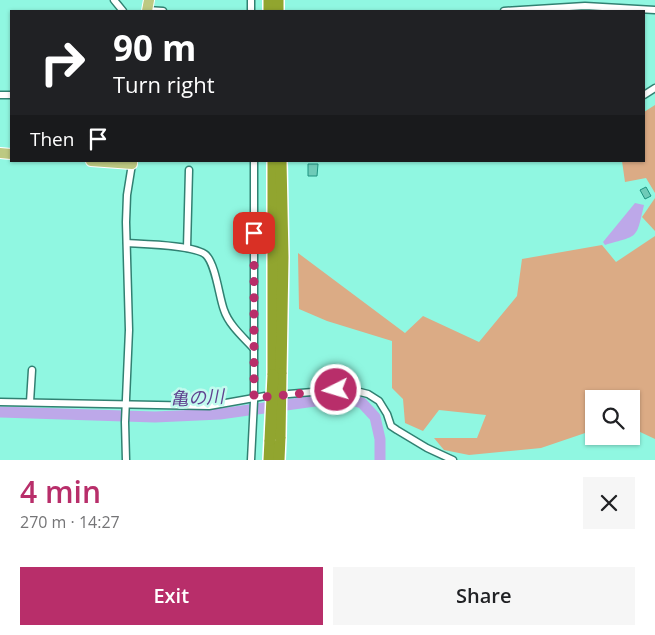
<!DOCTYPE html>
<meta charset="utf-8">
<style>
:root{--surface:#fff;--page:#f6f6f6;--text:#202124;--muted:#757577;--accent:#b82e6a}
body{margin:0;font-family:"Open Sans","Noto Sans JP",sans-serif;background:var(--page);color:var(--text);height:100vh;display:flex;flex-direction:column;font-size:19px;white-space:nowrap}
*{box-sizing:border-box;margin:0}
p{font-size:16px;color:var(--muted)}
.icon{flex:none;width:28px;height:28px;fill:none;stroke:currentColor;stroke-width:2;stroke-linecap:round;stroke-linejoin:round}
.map{position:relative;height:460px;overflow:hidden}
.side{display:flex;flex-direction:column;background:var(--surface);flex:1}
.side>*{flex:none}
.top-card{position:absolute;left:10px;top:10px;width:635px;height:152px;border-radius:0px;box-shadow:0 1px 4px #0004;background:#202124;color:#fff;overflow:hidden}
.controls{position:absolute;left:585px;top:390px;display:grid;gap:10px}
.controls a{display:grid;place-items:center;width:55px;height:55px;border-radius:0px;background:var(--surface);box-shadow:0 1px 4px #0004;font-size:25px}
.pin{position:absolute;display:grid;place-items:center;width:42px;height:42px;color:#fff;margin:-21px;border-radius:10px;box-shadow:0 2px 8px #0006}
.me{position:absolute;width:55px;margin:-28px;rotate:265deg;stroke-linejoin:round;filter:drop-shadow(0 0 4px #0008)}
.turn{display:flex;align-items:center;gap:18px;height:105px;padding:0 20px;font-size:22px}
.turn .icon{width:65px;height:65px;stroke-width:2.5}
.turn b{display:block;font-size:35px;line-height:42px}
.then{display:flex;align-items:center;height:48px;padding:0 20px;background:#0003;gap:10px;font-size:19px}
.round{display:grid;place-items:center;flex:none;width:52px;height:52px;border-radius:0px;background:var(--page)}
.headline{display:flex;align-items:center;justify-content:space-between;height:85px;padding:0 20px}
h1{font-size:30px;font-weight:600;line-height:38px;color:var(--accent)}
.cta{display:flex;gap:10px;margin-top:auto;padding:10px 20px}
.cta a{flex:1;height:58px;border-radius:0px;background:var(--accent);color:#fff;font-size:20px;font-weight:600;line-height:58px;text-align:center}
.cta a+a{background:var(--page);color:var(--text)}
.map>svg:first-child{display:block}
.green{fill:#dbab85}
.water{fill:#bda8e9}
.lines{fill:none;stroke-linecap:round;stroke-linejoin:round}
.river{stroke:#bda8e9;stroke-width:11}
.building{fill:#6ecbb8;stroke:#1e9280}
.minor-casing{stroke:#318172;stroke-width:9}
.primary-casing{stroke:#fff;stroke-width:12}
.motorway-casing{stroke:#fff;stroke-width:14}
.minor{stroke:#fff;stroke-width:6}
.primary{stroke:#bdc982;stroke-width:10}
.motorway{stroke:#91a52f;stroke-width:11}
.motorway-bridge-casing{stroke:#fff;stroke-width:14;stroke-linecap:butt}
.motorway-bridge{stroke:#91a52f;stroke-width:11}
.route{stroke:#b82e6a;stroke-width:9;stroke-dasharray:0 16.2}
.labels{text-anchor:middle;dominant-baseline:central;stroke-width:5;stroke-linejoin:round;paint-order:stroke}
.water-label{font-size:18px;font-style:italic;fill:#604390;stroke:#c2fbee}
</style>
<div class="map">
<svg width="655" height="460" viewBox="0 0 655 460">
<rect width="100%" height="100%" fill="#90f7e1"/>
<g class="green">
<path d="M655,105V193L646,178L625,182L622,161H644V112Z"/>
<path d="M655,198V231L642,217Z"/>
<path d="M655,236V439L638,431L631,430V399H594V430L541,448L469,455L444,450L434,438H477L486,415L439,410L423,431L405,423L403,399L392,388V341L327,321L299,309L298,253L405,333L423,316L479,342L517,296L522,259L602,245L616,262Z"/>
</g>
<path class="water" d="M635,203L644,205C636,240 639,235 605,245L603,242Z"/>
<g class="lines">
<path class="river" d="M0,412L155,417L220,414L315,401L348,399L362,403L375,417L380,439V460"/>
</g>
<g class="building">
<path d="M308,164H318L317,176H308Z"/>
<path d="M646,187L651,196L645,199L640,190Z"/>
</g>
<g class="lines">
<g class="minor-casing">
<g id="minor">
<path d="M114,0L123,11"/>
<path d="M251,0V11"/>
<path d="M147,10L163,11"/>
<path d="M504,11L585,6L655,10"/>
<path d="M0,95H11"/>
<path d="M644,95L655,88"/>
<path d="M127,243C143,244 196,245 206,255C216,265 219,297 224,310C229,325 243,337 254,349"/>
<path d="M187,248L189,170"/>
<path d="M0,402L209,406L265,396L336,390H352L368,394L379,401L387,414L391,426L397,430L427,448L453,460"/>
<path d="M30,402L32,370"/>
<path d="M126,460L125,422L129,330L126,222L127,195L132,164"/>
<path d="M251,460L254,401V161"/>
</g>
</g>
<g class="primary-casing">
<g id="primary">
<path d="M147,11L149,0"/>
<path d="M0,153L11,154"/>
<path d="M91,161L132,164V161"/>
</g>
</g>
<g class="motorway-casing">
<g id="motorway">
<path d="M269,0V11"/>
<path d="M278,11V0"/>
<path d="M273,161V375"/>
<path d="M281,161L283,257L281,374"/>
<path d="M269,460L270,440"/>
<path d="M279,460L280,437"/>
</g>
</g>
<use href="#minor" class="minor"/>
<use href="#primary" class="primary"/>
<use href="#motorway" class="motorway"/>
<g class="motorway-bridge-casing">
<g id="motorway-bridge">
<path d="M280,437L281,374"/>
<path d="M270,440L273,375"/>
</g>
</g>
<use href="#motorway-bridge" class="motorway-bridge"/>
</g>
<g class="lines">
<path class="route" d="M254,233V398L336,390"/>
</g>
<g class="labels">
<g class="water-label">
<text transform="translate(197 397) rotate(-3)">亀の川</text>
</g>
</g>
</svg>
<div class="controls">
<a><svg class="icon" aria-label="search" viewBox="0 0 24 24"><circle cx="10" cy="10" r="6"/><path d="M15 15l6 6"/></svg></a>
</div>
<div class="pin" style="left:254px;top:233px;background:#d93025"><svg class="icon" aria-label="arrive" viewBox="0 0 24 24"><path d="M6 21V4h12l-3 4 3 4H6"/></svg></div>
<svg class="me" style="left:336px;top:390px" viewBox="-20 -20 40 40"><circle r="17" fill="#b82e6a" stroke="#fff" stroke-width="3"/><path d="M0-11L8 9 0 5-8 9z" fill="#fff"/></svg>
<div class="top-card">
<div class="turn"><svg class="icon" aria-label="right" viewBox="0 0 24 24"><path d="M7 20v-9h11M14 6l5 5-5 5"/></svg><div><b>90 m</b>Turn right</div></div>
<div class="then">Then<svg class="icon" aria-label="arrive" viewBox="0 0 24 24"><path d="M6 21V4h12l-3 4 3 4H6"/></svg></div>
</div>
</div>
<section class="side">
<div class="headline"><div><h1>4 min</h1><p>270 m · 14:27</p></div><a class="round"><svg class="icon" aria-label="close" viewBox="0 0 24 24"><path d="M6 6l12 12M18 6L6 18"/></svg></a></div>
<div class="cta"><a>Exit</a><a>Share</a></div>
</section>
